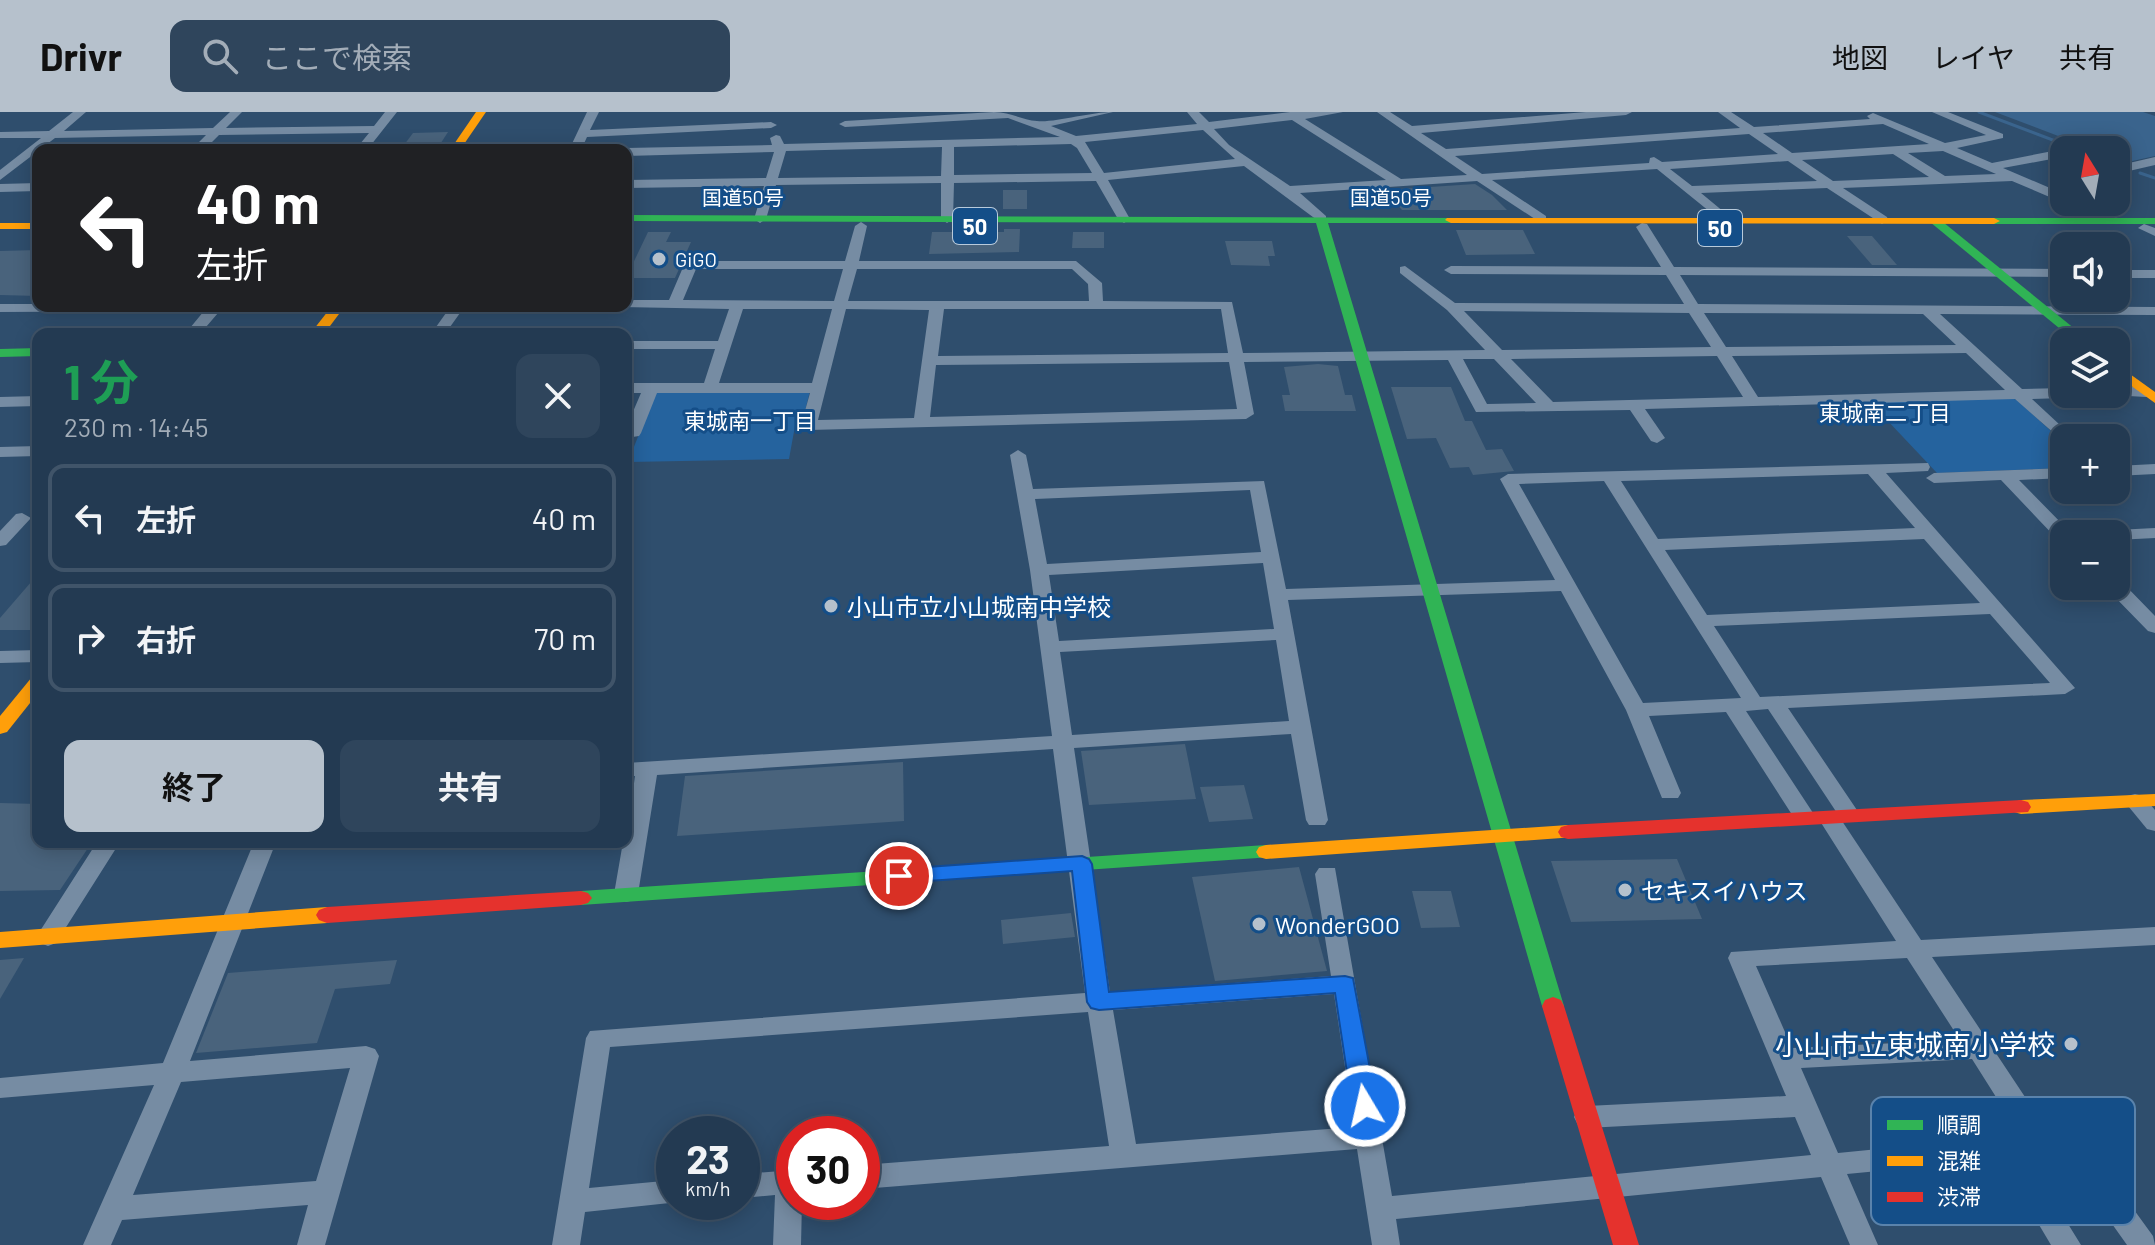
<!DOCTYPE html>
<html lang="ja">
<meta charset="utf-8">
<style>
:root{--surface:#233a52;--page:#2f455c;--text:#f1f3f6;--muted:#a3adb8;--line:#405469;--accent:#b6c1cc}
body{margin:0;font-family:Barlow,"Noto Sans JP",sans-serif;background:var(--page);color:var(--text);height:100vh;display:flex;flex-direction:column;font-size:30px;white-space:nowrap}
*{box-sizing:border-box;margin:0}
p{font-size:26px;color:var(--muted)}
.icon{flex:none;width:44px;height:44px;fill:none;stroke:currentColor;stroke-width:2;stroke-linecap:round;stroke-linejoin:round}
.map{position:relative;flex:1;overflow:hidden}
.details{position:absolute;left:32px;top:216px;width:600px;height:520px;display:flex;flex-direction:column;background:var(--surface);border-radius:16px;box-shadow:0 4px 20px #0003,0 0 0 2px var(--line)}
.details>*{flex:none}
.banner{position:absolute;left:32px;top:32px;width:600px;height:168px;border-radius:16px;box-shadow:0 4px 20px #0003,0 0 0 2px var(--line);background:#202124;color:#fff;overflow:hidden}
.needle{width:52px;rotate:349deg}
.controls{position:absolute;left:2050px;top:24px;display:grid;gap:16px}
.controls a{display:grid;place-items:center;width:80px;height:80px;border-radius:16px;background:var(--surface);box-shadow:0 4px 20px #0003,0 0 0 2px var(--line);font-size:40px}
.speed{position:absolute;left:656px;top:1004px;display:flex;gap:16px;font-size:40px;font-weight:700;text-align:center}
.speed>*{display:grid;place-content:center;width:104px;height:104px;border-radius:50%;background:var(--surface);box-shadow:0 4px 20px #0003,0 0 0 2px var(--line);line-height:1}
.speed small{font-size:20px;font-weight:400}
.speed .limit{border:12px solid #d22;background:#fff;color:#111}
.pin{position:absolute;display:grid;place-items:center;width:68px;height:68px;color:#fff;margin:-34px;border:4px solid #fff;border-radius:50%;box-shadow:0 2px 8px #0007}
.me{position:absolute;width:88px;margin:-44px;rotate:351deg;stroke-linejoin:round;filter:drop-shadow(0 0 6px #0008)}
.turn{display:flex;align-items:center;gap:28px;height:168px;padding:0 32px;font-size:36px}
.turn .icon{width:104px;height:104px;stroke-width:2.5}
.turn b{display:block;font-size:56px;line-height:68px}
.round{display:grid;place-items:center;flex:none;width:84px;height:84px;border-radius:16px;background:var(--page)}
.headline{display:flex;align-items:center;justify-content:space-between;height:136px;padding:0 32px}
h1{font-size:48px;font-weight:700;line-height:60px;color:#1e9e55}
.action{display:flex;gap:16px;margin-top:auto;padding:16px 32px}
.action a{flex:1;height:92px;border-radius:16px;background:var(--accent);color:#111;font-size:32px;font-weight:700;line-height:92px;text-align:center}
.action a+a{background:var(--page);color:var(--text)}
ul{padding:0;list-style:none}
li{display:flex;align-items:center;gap:24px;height:108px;margin:0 16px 12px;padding:0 16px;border:4px solid var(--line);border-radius:16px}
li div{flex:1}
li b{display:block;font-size:30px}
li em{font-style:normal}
header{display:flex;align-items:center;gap:48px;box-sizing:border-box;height:112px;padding:0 40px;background:var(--accent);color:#111}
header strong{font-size:38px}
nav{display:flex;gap:44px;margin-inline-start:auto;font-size:28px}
.search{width:560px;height:72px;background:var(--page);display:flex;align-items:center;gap:20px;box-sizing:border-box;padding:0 28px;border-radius:16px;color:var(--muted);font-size:30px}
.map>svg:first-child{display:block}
.green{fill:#25639e}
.water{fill:#3a648d}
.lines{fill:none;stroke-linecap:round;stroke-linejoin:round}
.stream{stroke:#3a648d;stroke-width:3}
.building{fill:#49637c}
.street{fill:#768ca3;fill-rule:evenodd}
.fast{fill:#30b455;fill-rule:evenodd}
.slow{fill:#ff9f0a;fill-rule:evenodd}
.jam{fill:#e5322d;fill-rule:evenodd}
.route{fill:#1a73e8;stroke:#114b97;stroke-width:2}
.poi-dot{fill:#b6c1cc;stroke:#144e88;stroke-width:3}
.labels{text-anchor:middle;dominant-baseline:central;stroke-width:6;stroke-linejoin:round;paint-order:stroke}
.far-street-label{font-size:20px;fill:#fff;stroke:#144e88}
.far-poi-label{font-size:20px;fill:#fff;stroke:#144e88;text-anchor:start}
.shield{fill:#144e88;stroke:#b8cadb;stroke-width:2}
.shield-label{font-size:22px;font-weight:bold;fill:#fff}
.far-neighbourhood-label{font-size:22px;fill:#fff;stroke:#144e88}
.poi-label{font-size:24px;fill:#fff;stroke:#144e88;text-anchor:start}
.near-poi-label{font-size:28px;fill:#fff;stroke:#144e88;text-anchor:end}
.key{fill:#144e88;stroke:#5a83ac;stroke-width:2}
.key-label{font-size:22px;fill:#fff}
</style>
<header>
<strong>Drivr</strong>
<div class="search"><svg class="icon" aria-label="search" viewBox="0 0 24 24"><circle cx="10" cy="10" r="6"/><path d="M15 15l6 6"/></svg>ここで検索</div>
<nav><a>地図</a><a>レイヤ</a><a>共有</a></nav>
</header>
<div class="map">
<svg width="2155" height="1133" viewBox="0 0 2155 1133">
<rect width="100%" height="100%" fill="#2f4e6d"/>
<g class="green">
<path d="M656,279H810L802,311L795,314L789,347L628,350Z"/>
<path d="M2009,285L2017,288L2064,331V356L1937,361L1869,289Z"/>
</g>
<path class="water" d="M1995,0H2143L2155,4V44L2128,50L2116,46V38H2095Z"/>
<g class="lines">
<g class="stream">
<path d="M1979,0L2079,38"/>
<path d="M2116,52L2119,53"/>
<path d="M2140,61L2155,66"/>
</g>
</g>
<g class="building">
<path d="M448,20L437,37H401L413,21Z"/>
<path d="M1475,72L1492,83L1507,98H1402L1385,78Z"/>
<rect x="1003" y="78" width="24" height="19"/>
<path d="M1004,117H1020L1019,140L929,142L932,120H1004Z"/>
<path d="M1456,118H1523L1535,142L1466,143Z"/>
<path d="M648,120H671L666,130H691L675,166H626Z"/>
<path d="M1073,120H1104V136H1072Z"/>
<path d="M1847,124H1872L1897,153H1872Z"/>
<path d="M1225,129H1272L1275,144H1268L1270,154L1231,153Z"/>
<path d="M38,138V184L0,183V139Z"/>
<path d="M1318,252L1338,254L1345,283H1352L1356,299H1285L1282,283H1290L1284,255Z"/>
<path d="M1391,275H1451L1465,309H1472L1486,338L1502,337L1514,359L1473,363L1469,355L1450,356L1436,326L1407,327Z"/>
<path d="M38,462V518H0V506Z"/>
<path d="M1185,632L1196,687L1089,693L1081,639Z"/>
<path d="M903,650L904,709L677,724L685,664Z"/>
<path d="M1244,673L1253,707L1209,710L1200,675Z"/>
<path d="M0,691L38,692V730H92L60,778L0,779Z"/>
<path d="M1677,747L1702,807L1571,810L1551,749Z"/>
<path d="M1299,755L1327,859L1215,869L1192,765Z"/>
<path d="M1412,779H1451L1460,815L1421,816Z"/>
<path d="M1071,801L1075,825L1003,832L1001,808Z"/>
<path d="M24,846L0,887V848Z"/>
<path d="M397,848L390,872L335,877L317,931L196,941L228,861Z"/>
</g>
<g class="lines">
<g class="street">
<path d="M73,0H86L64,19L213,16L230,0H242L226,16L374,14L385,0H397L367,38H355L369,21L219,23L204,38H191L206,23L55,26L0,68V58L41,26H0V20L49,19Z"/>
<path d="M587,0H599L590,18L771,10L777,13L771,16L587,25L581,38H569Z"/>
<path d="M994,0C1010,0 1022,8 1037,9C1054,11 1090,0 1113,0L1051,14L1076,24L1197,12L1187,0H1199L1209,10L1290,0H1343L1305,7L1401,67L1467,63L1377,0H1390L1412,14L1586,0H1632L1626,3L1421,21L1446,37L1740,16L1718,0H1731L1754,15L1870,7L1867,4L1873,1L1945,31L1986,23L1932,0H1948L2003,22V26L1957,36L1992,51L2058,38L2064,40V48L2057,46L2003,56L2064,82V90H2083L2124,109L2113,112L2012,69L1843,76L1887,105L1888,108L1882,112L1827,76L1701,81L1730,105L1731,108L1725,112L1657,57L1492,68L1546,104V110L1541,111L1477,69L1300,81L1326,104V110L1321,111L1244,54L1108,68L1130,107L1124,111L1118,107L1096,69L954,71L953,107L947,111L941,107V71L776,73L766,107L760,111L754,107L764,74L626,76V68L766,66L774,40L626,44V38H621L626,36L772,33L770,26L776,23L780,24L784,32L1060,25L1008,6L845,15L839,12L845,9ZM1292,8L1386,68L1290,74L1229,33L1214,17ZM1883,12L1929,32L1792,41L1763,21ZM1203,18L1235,47L1104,61L1085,30ZM1749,22L1778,42L1662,50L1654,45L1650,46L1649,51L1482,62L1455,44ZM1071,32L1077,36L1092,61L954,63V35ZM942,35L941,64L778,66L786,39ZM1943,39L1996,62L1945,64L1908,41ZM1893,42L1929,65L1833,69L1802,48ZM1788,49L1817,69L1692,74L1670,57Z"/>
<path d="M2155,45V53L2116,62V54Z"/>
<path d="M38,71V79L0,80V72Z"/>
<path d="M861,110L867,114L859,149H1076L1102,171L1103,189L1232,190L1243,241L1485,238L1447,198L1400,161V155L1405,154L1455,191L1684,192L1666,163L1451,162L1444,158L1451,154L1661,155L1636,115L1642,111L1647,112L1674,155L2064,157V165L1680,163L1698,192L2155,195V203L1940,202L2022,277L2064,276V282H2071L2064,286L2032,287L2074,326H2064V330L2015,287L1645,297L1665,326L1657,331L1651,329L1630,298L1476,300L1448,248L1244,250L1254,302L1246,307L809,318L801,313L810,281H657L641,321L639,324L626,326V316L641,281H626V271H704L715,237H626V229H718L729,197L621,195L626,194V188H669L684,153L691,149H845L855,114ZM696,157H843L834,189L683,188ZM857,157H1072L1088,172L1089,189H848ZM743,197H832L812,271H719ZM846,197L929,198L914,306L818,308ZM944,197H1221L1228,241L938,244ZM1464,199L1689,201L1711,235L1502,238ZM1704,201L1923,202L1956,233L1726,235ZM1966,241L2005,278L1758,285L1732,244ZM1717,244L1743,285L1553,290L1511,247ZM1463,247H1494L1536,291L1487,292ZM1229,250L1237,297L930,305L936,253Z"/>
<path d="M2144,112L2155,116V124L2138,116Z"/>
<rect x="2116" y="158" width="39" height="8"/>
<path d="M0,192H38V194H224L200,222H185L204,199L0,200Z"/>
<path d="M451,194H465L445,222H431Z"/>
<path d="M2116,275H2146L2154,280L2146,285L2111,283L2116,282Z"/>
<path d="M38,284V294L0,295V285Z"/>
<path d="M38,334V344L0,345V335Z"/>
<path d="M1018,338L1026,343L1033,377L1264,369L1286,477L1555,468L1500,367L1508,362L1928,351L1930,355L1928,359L1886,361L2075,576L2065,582L1788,596L1861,704L1858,709H1842L1921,828L2155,815V833L1932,845L2051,1024L2108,1062L2153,1124L2155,1133H2127L2088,1078L2050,1052L2044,1073L2081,1133H2051L2016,1074L2024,1045L1847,1062L1878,1133H1850L1821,1065L1396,1107L1400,1133H1372L1357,1037L862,1077V1053L1109,1034L1088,900L610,935L589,1076L674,1068V1090H679L585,1100L580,1133H552L586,926L590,919L1085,881L1053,637L657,663L638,782L634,788L626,790L618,788L614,782L623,730H626L635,664L626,665V651L1052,624L1030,458L1010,343ZM1868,362L1915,416L1658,427L1621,369ZM1604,369L1741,586L1643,591L1519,372ZM1250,378L1261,440L1047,452L1035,387ZM1924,427L1980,491L1707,503L1665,438ZM1263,451L1274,517L1059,529L1049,463ZM1561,479L1626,598L1662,686H1678L1681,681L1649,604L1726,600L1798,712H1814L1817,707L1746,599L1768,597L1837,701H1821L1818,706L1896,829L1731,840L1728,846L1786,984L1587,994L1578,997L1574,1005L1578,1013L1587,1016L1795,1005L1811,1043L1392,1084L1335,756H1319L1315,762L1331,864L1110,880L1074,636L1291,622L1306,708L1309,713H1325L1328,708L1288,488ZM1990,502L2050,571L1760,585L1714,514ZM1276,528L1289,609L1072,623L1060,540ZM1907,846L1960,928L1792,936L1756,854ZM1334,882L1354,1015L1136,1032L1113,898ZM1972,947L2020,1023L1838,1041L1801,956Z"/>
<path d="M2155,352V362L2116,364V354Z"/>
<path d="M2064,356V366L2019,368L2070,420L2064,422V429L2058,428L2001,368L1934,371L1926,366L1934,361Z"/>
<path d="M22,401L31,406L6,433L0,434V419L16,402Z"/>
<path d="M2155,416V426L2116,428V422H2108L2116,418Z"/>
<path d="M2116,469L2122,470L2155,504V521L2148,519L2108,478L2106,474H2116Z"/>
<path d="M38,538V550L0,551V539Z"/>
<path d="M2135,682L2143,684L2155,698V719L2147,717L2124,689L2127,684Z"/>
<path d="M97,730H120L56,831L48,834L40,831L36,825L40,819Z"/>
<path d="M254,730H276L190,949L366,934L375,937L379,944L325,1133H297L308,1093L122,1108L111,1133H83L154,973L0,986V966L163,951ZM350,956L316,1069L133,1083L181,970Z"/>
<path d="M794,1058V1090H802L801,1133H773L775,1083L742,1086V1062Z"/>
</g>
<g class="fast">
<path d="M626,103L1455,106L1457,108L1451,111H1328L1564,894L1561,900L1553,903L1545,900L1542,894L1316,111L626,109Z"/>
<path d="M1930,106H1938L2091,230H2076L1930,110Z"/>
<path d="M2155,106V112H1994L1988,109L1994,106Z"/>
<path d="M38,236V244L0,245V237Z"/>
<path d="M1266,733L1273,735L1276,740L1273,745L581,793L574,791L570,786L574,781L581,779Z"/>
</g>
<g class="slow">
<path d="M476,0H486L460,38H450Z"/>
<path d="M1447,106H1994L2000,109L1994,112L1451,111L1445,108Z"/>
<rect x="0" y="111" width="38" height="6"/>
<path d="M332,194H345L324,222H310Z"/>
<path d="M2116,252L2155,280V291L2116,263Z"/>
<path d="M38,564V581L7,620L0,622V604L32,565Z"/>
<path d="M2155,682V694L2021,702L2014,700L2011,695L2014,690L2021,688Z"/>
<path d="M1568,713L1575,715L1578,720L1575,725L1266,747L1259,745L1256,740L1259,735L1266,733Z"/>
<path d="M327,795L335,798L338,803L335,808L327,811L0,836V820Z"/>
</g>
<g class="jam">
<path d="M2021,688L2028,690L2031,695L2028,700L1568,727L1561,725L1558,720L1561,715L1568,713Z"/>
<path d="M581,779L588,781L592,786L588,791L581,793L327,811L319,808L316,803L319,798L327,795Z"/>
<path d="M1553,885L1561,888L1564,894L1639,1133H1613L1542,894L1545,888Z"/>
</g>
</g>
<path class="route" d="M1082,744L1089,747L1092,752L1109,880L1345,864L1353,866L1377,994L1373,1001L1365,1004L1356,1001L1352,994L1335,881L1099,898L1091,896L1087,890L1072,759L899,771L892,769L889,764L892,759L899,757Z"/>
<g class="poi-dot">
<circle cx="659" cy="147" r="8"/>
<circle cx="831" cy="494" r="8"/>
<circle cx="1625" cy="778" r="8"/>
<circle cx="1259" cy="812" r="8"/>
<circle cx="2071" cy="932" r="8"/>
</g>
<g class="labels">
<g class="far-street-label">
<text x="743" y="85">国道50号</text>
<text x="1391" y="85">国道50号</text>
</g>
<g class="far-poi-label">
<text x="675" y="147">GiGO</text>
</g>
<g class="shield">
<rect x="953" y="96" width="44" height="36" rx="6"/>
<rect x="1698" y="98" width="44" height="36" rx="6"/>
</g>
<g class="shield-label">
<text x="975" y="114">50</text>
<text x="1720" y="116">50</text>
</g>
<g class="far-neighbourhood-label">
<text x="1885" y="300">東城南二丁目</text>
<text x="750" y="308">東城南一丁目</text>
</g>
<g class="poi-label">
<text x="847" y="494">小山市立小山城南中学校</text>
<text x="1641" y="778">セキスイハウス</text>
<text x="1275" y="812">WonderGOO</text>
</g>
<g class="near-poi-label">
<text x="2055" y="932">小山市立東城南小学校</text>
</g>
</g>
<rect x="1871" y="985" width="264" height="128" rx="12" class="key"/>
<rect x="1887" y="1008" width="36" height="10" fill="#30b455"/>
<rect x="1887" y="1044" width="36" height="10" fill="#ff9f0a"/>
<rect x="1887" y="1080" width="36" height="10" fill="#e5322d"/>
<g class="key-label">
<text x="1937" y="1021">順調</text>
<text x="1937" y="1057">混雑</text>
<text x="1937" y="1093">渋滞</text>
</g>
</svg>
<div class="controls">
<a><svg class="needle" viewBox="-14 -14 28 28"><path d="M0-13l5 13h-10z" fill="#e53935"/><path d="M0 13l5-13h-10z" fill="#a3adb8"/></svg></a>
<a><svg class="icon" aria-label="sound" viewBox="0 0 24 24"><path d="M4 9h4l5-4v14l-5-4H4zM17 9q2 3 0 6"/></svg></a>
<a><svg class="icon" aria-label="layers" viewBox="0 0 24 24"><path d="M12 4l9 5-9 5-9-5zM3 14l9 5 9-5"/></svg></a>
<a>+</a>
<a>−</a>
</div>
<div class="speed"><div>23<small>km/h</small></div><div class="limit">30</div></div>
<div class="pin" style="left:899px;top:764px;background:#d93025"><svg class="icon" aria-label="arrive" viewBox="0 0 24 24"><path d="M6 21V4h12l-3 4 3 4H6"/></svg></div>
<svg class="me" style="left:1365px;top:994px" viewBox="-20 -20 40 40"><circle r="17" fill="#1a73e8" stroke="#fff" stroke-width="3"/><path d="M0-11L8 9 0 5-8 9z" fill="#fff"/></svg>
<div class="banner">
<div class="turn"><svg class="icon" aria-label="left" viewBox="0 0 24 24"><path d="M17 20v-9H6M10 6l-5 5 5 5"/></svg><div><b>40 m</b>左折</div></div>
</div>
<section class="details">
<div class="headline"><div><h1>1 分</h1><p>230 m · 14:45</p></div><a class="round"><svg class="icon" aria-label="close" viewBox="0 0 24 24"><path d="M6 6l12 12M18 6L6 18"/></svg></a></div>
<ul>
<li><svg class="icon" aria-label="left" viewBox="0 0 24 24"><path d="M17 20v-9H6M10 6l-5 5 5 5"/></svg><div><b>左折</b></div><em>40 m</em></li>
<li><svg class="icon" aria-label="right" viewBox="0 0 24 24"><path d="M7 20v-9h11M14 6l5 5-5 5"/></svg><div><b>右折</b></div><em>70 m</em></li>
</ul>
<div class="action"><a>終了</a><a>共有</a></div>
</section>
</div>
